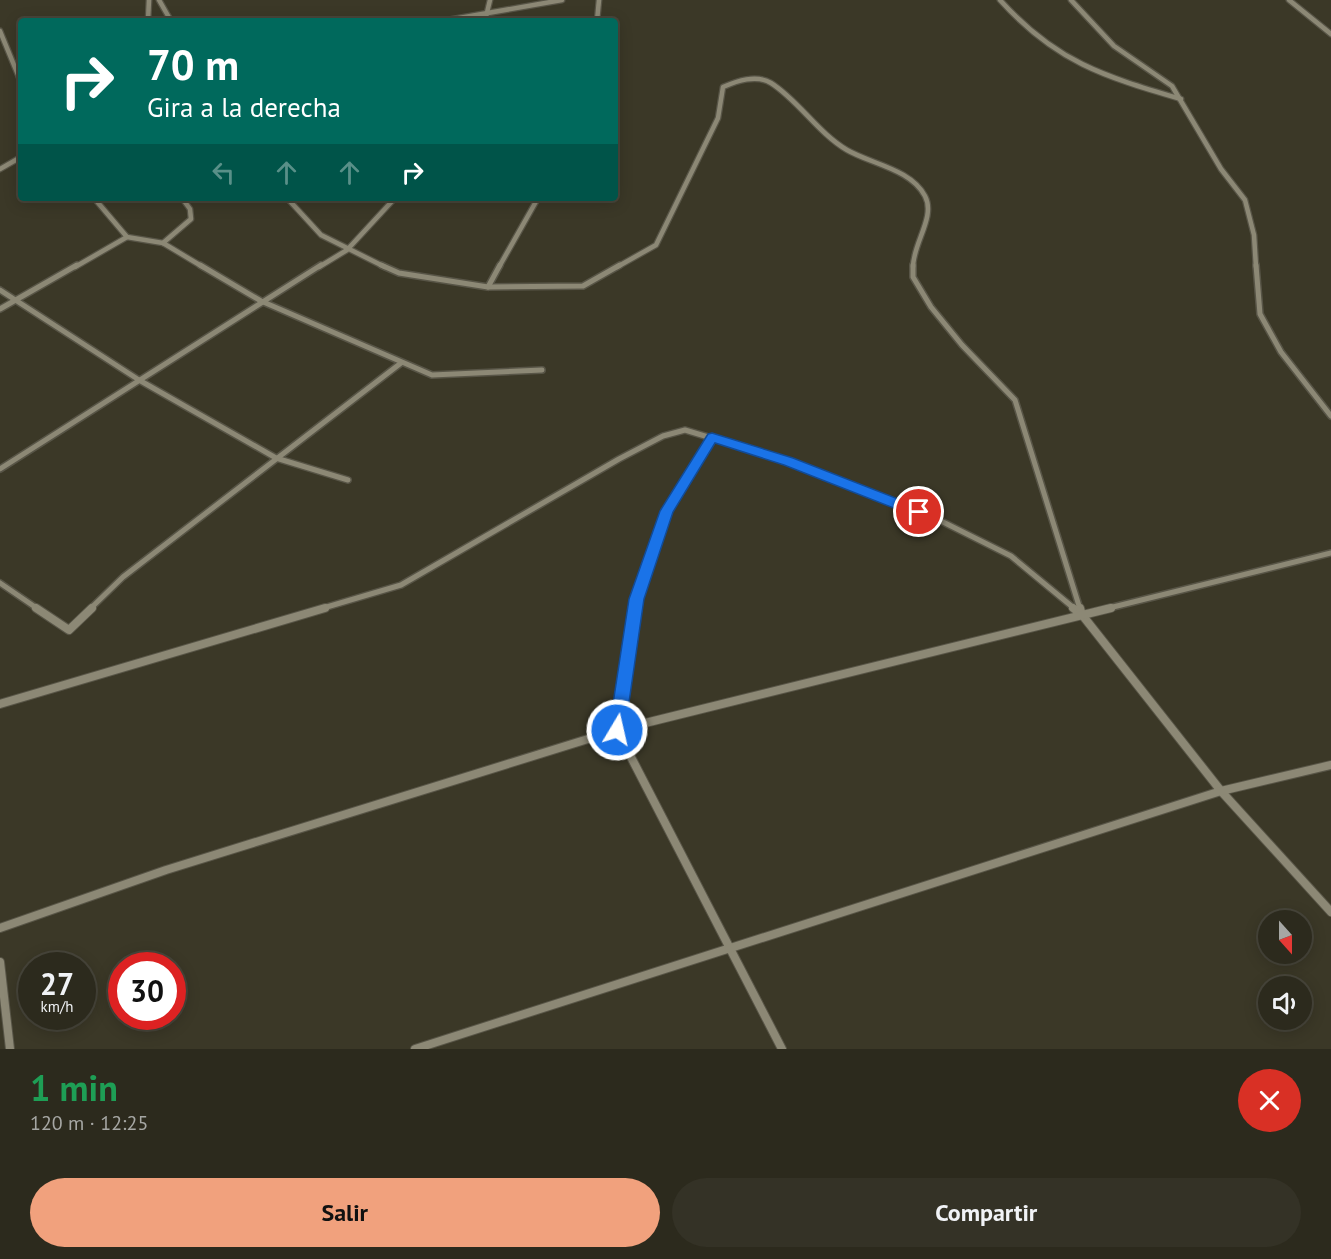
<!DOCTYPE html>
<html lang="es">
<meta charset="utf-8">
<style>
:root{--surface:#2c2a1d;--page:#343226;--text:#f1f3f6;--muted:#a6a7a4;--line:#48463b;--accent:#f1a17d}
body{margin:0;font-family:"PT Sans",sans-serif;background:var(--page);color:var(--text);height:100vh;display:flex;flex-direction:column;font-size:22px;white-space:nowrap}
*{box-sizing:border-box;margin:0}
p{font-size:20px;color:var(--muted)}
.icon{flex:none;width:33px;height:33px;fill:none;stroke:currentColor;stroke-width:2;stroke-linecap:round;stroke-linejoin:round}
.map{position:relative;height:1049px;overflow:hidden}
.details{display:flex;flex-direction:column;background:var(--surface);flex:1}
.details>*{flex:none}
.guide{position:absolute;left:18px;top:18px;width:600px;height:183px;border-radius:6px;box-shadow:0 3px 15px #0003,0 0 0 2px var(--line);background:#00695c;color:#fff;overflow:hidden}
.needle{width:39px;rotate:159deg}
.tools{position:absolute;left:1258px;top:910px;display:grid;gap:12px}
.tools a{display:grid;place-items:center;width:54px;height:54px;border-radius:50%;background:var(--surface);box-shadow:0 3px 15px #0003,0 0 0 2px var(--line);font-size:30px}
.speed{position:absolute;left:18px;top:952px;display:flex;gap:12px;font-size:30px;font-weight:700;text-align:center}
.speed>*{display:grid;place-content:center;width:78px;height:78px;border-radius:50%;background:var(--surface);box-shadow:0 3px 15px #0003,0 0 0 2px var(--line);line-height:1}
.speed small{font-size:15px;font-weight:400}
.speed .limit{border:9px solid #d22;background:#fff;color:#111}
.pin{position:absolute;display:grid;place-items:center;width:51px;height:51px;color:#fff;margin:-26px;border:3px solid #fff;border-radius:50%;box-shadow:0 2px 6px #0007}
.me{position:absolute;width:66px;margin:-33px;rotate:9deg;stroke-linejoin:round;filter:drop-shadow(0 0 4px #0008)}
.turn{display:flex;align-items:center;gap:21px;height:126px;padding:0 30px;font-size:27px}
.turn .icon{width:78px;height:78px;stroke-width:2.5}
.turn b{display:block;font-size:42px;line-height:51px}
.lanes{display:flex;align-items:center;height:57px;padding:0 30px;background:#0003;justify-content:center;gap:30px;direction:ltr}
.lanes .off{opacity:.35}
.round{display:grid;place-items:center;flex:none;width:63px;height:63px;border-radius:32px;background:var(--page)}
.overview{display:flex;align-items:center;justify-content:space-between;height:102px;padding:0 30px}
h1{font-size:36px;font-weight:600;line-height:45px;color:#1e9e55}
.cta{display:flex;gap:12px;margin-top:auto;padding:12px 30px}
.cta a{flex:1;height:69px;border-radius:36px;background:var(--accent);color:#111;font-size:24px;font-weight:600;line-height:69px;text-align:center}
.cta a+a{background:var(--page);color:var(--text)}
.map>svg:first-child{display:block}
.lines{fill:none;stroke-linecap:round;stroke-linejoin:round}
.minor-far2-casing{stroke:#585547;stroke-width:7}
.minor-far1-casing{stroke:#585547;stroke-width:8}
.minor-casing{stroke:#585547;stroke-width:10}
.minor-far2{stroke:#8c8875;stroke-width:4.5}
.minor-far1{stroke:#8c8875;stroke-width:5}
.minor{stroke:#8c8875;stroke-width:8}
.route{fill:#1a73e8;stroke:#114b97;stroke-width:1.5}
</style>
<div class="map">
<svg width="1331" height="1049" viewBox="0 0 1331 1049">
<rect width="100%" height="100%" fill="#3b3827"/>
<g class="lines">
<g class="minor-far2-casing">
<g id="minor-far2">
<path d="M159,0L171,21"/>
<path d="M1000,0C1056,62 1103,76 1181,99"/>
<path d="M1071,0L1114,46L1172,86L1221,169L1245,200L1254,235L1256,267"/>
<path d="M1289,0L1331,34"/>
<path d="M148,21L149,0"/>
<path d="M442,21L562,0"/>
<path d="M485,21L490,0"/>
<path d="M597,21L599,0"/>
<path d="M0,31L21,82"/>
<path d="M0,169L21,157"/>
<path d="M94,198L127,237L163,243L203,267"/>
<path d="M287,198L321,235L385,267"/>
<path d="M163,243L191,219L190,209L182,198"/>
<path d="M75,267L127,237"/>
<path d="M319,267L347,250L395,198"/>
<path d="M499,267L538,198"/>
<path d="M617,267L656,245L718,118L723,87C737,81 756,74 771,83C798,100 818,133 847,150C871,164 911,169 925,196C936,217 913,243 913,267"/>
</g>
</g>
<g class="minor-far1-casing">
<g id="minor-far1">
<path d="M200,265L261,301L432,375L542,370"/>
<path d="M381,265L399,273L488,287L583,286L620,265"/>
<path d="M913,265V277L931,307L962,345L1015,400L1080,609"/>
<path d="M1256,265L1260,314L1281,352L1331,416"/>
<path d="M488,287L500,265"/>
<path d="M0,290L139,380L276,458L348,480"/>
<path d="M0,309L77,265"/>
<path d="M0,469L321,265"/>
<path d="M0,583L38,609"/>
<path d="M90,609L123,577L401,363"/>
<path d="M320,609L401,585L619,459L663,436L685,430L788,461L941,521L1011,556L1075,609"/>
<path d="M635,609L666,511L712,437"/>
<path d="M1105,609L1331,553"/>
</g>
</g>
<g class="minor-casing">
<g id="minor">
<path d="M36,608L69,630L92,608"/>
<path d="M635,608L617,730L782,1049"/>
<path d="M1073,608L1083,616L1221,791L1331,912"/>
<path d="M1080,608L1082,615"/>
<path d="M0,704L325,608"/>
<path d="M0,928L166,870L617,730L1111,608"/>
<path d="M0,962L10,1049"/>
<path d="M415,1049L1221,791L1331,765"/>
</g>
</g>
<use href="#minor-far2" class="minor-far2"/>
<use href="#minor-far1" class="minor-far1"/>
<use href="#minor" class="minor"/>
</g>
<path class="route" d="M712,433L793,458L924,509L926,512L919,518L914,516L784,465L715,443L673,512L644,599L625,730L622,735L617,737L611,735L609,730L629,599L660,511L708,434Z"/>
</svg>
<div class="tools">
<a><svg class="needle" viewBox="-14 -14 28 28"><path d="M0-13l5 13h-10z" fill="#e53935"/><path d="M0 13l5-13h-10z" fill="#a6a7a4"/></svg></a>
<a><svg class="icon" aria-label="sound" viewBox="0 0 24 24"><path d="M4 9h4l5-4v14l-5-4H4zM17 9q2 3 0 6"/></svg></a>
</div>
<div class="speed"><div>27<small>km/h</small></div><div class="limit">30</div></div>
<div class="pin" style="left:919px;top:512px;background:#d93025"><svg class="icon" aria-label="arrive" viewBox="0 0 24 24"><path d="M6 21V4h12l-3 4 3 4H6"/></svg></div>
<svg class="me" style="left:617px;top:730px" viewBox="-20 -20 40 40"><circle r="17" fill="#1a73e8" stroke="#fff" stroke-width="3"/><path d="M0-11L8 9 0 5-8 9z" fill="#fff"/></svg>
<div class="guide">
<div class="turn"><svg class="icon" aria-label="right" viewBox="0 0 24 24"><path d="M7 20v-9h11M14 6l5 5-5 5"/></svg><div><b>70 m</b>Gira a la derecha</div></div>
<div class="lanes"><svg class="icon off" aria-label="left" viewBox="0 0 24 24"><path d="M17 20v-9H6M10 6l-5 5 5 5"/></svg><svg class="icon off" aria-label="ahead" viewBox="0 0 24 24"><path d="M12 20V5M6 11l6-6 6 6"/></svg><svg class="icon off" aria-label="ahead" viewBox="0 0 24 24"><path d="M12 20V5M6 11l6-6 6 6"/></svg><svg class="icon" aria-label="right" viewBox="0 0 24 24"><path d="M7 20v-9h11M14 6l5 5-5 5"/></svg></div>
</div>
</div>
<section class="details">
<div class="overview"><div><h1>1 min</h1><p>120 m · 12:25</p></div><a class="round" style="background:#d93025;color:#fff"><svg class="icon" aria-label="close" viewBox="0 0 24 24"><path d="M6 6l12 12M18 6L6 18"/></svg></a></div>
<div class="cta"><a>Salir</a><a>Compartir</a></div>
</section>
